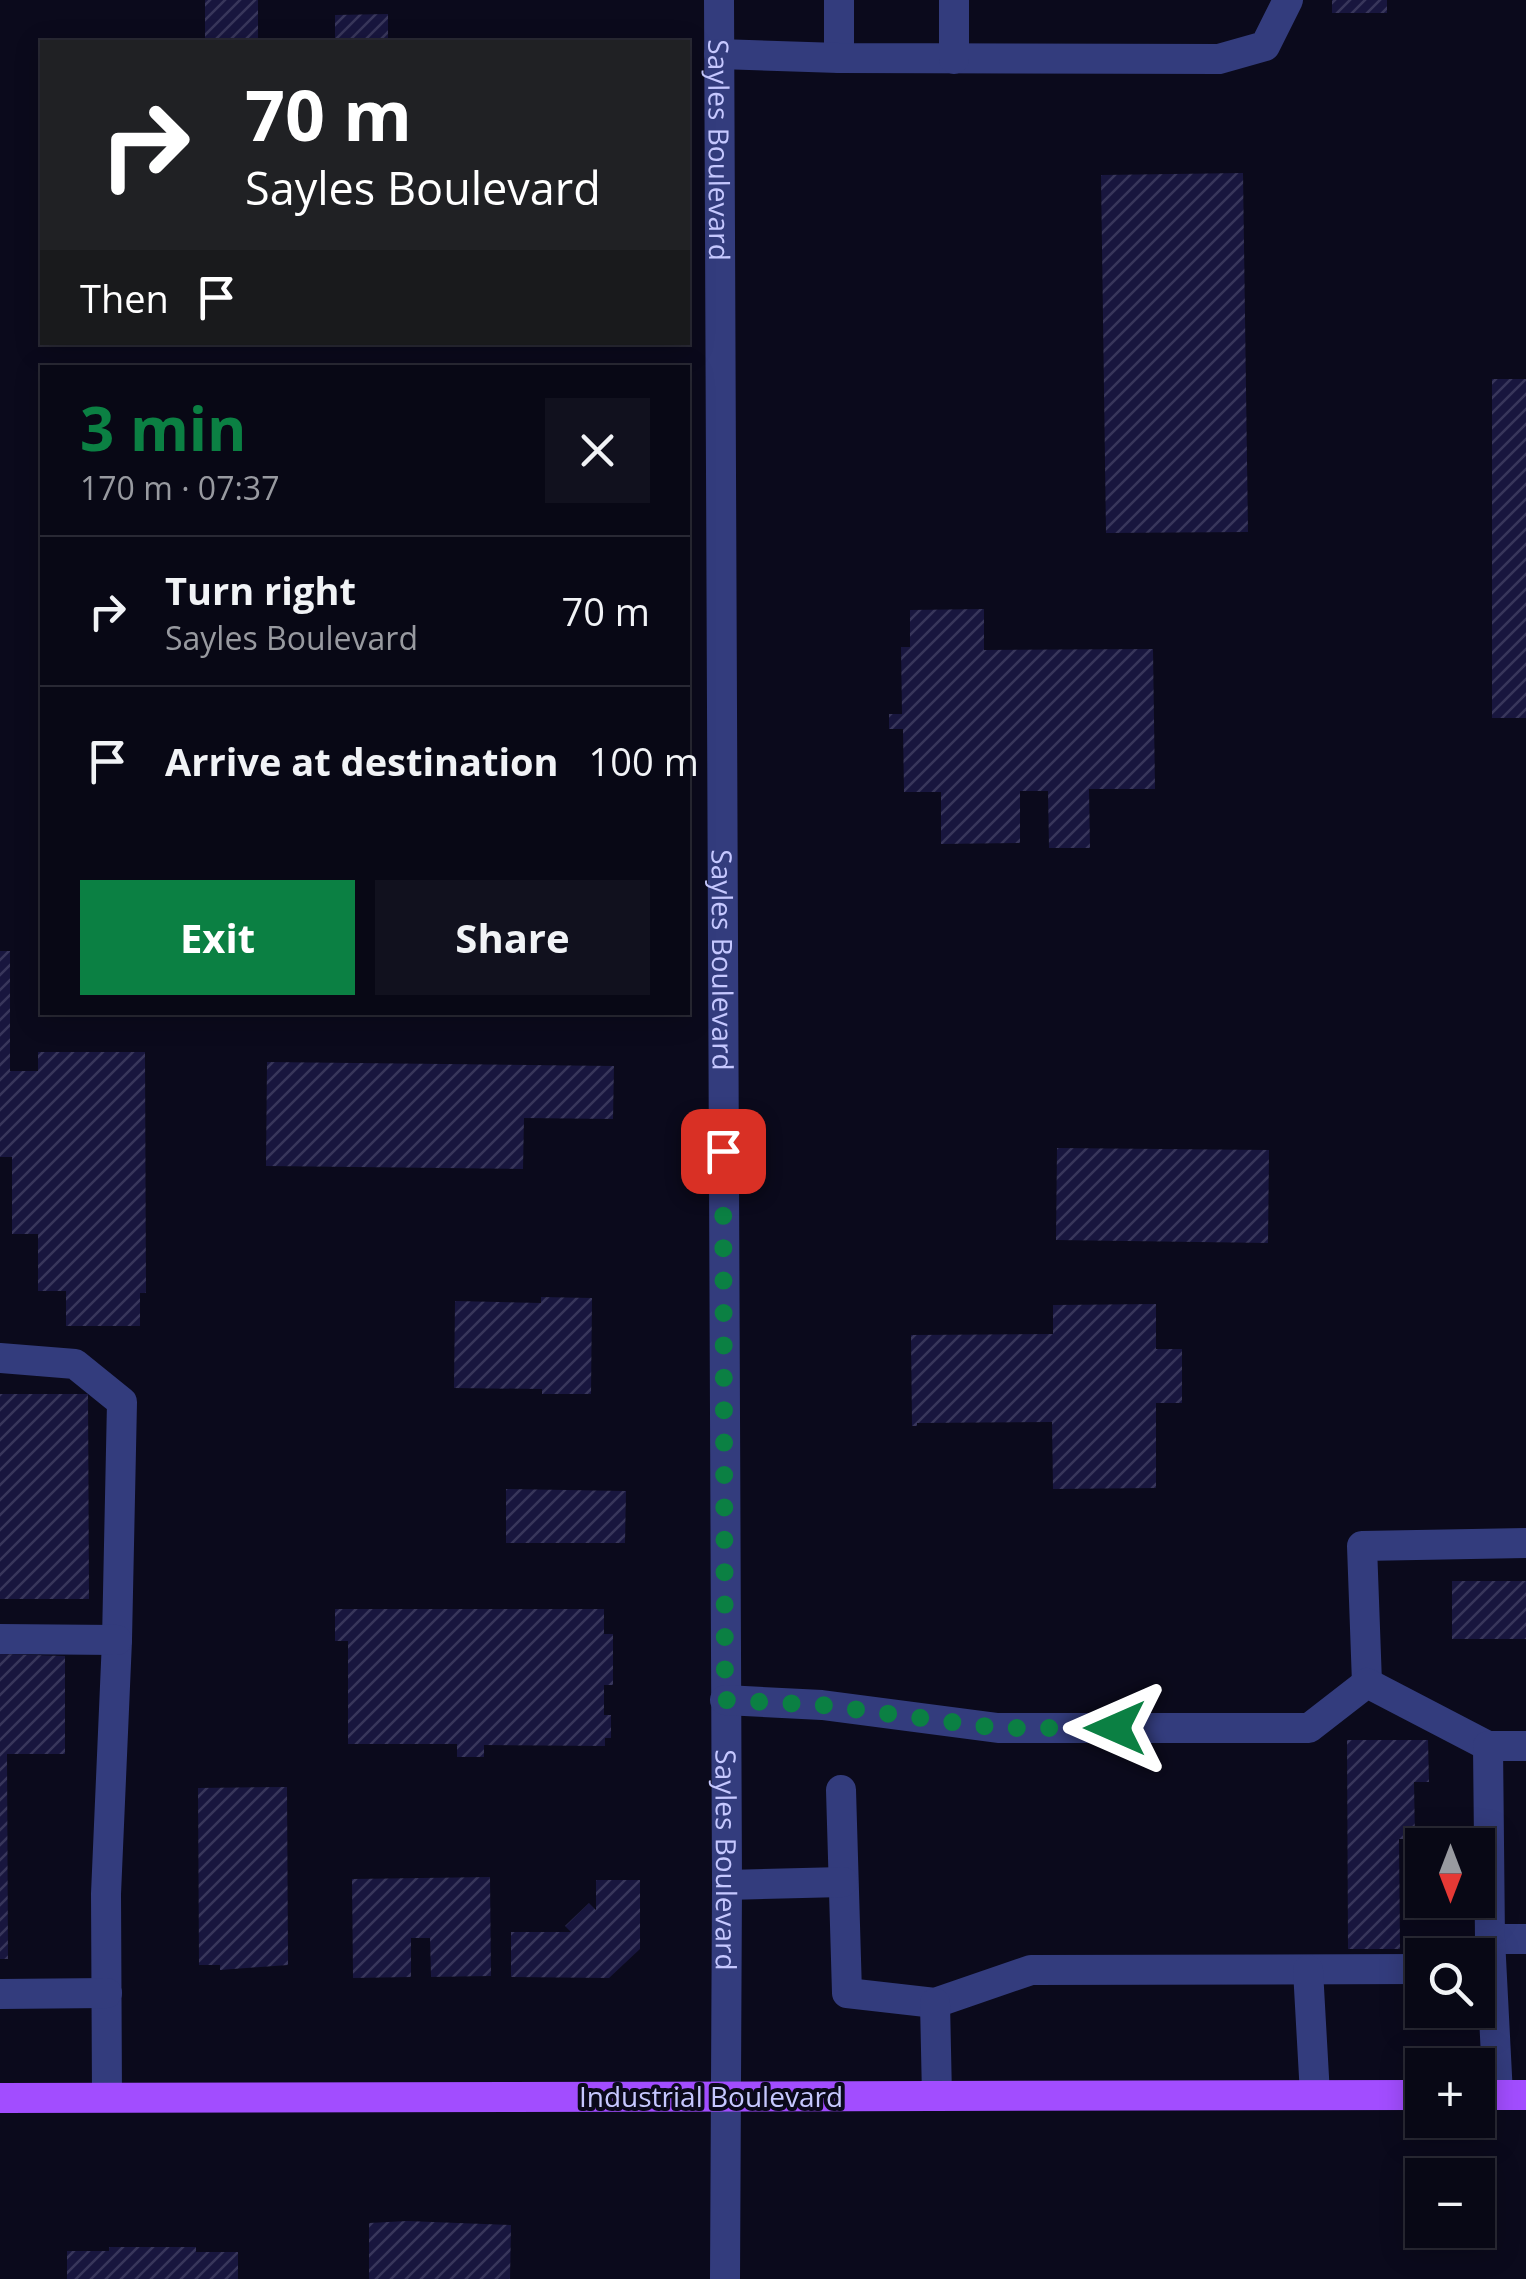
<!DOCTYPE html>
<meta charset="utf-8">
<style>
:root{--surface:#080815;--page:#11111e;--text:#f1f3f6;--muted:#989aa0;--line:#292934;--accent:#0b8043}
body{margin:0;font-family:"Open Sans",sans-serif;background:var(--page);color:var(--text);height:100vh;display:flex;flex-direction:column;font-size:38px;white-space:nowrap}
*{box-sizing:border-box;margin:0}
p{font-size:32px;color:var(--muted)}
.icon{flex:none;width:55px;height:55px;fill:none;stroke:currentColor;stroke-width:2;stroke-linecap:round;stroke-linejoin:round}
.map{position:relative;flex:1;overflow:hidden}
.drawer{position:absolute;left:40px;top:365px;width:650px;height:650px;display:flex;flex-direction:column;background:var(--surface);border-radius:0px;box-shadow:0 5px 25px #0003,0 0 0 2px var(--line)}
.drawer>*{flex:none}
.hud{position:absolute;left:40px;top:40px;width:650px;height:305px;border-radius:0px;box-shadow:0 5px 25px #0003,0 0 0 2px var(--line);background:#202124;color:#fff;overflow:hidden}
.needle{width:65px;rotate:180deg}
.buttons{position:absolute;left:1405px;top:1828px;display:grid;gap:20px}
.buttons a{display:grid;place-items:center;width:90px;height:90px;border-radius:0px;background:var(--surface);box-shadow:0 5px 25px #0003,0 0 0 2px var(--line);font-size:50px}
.pin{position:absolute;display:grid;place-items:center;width:85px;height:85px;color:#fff;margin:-42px;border-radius:20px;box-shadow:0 5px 15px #0006}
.me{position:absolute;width:110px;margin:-55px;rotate:270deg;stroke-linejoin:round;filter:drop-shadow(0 0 8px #0008)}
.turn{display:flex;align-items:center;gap:35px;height:210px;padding:0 40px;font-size:45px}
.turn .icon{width:130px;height:130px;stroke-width:2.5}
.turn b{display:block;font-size:70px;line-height:85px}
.then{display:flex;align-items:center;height:95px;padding:0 40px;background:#0003;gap:20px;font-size:38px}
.round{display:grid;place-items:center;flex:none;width:105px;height:105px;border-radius:0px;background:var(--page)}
.head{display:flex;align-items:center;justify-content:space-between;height:170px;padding:0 40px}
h1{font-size:60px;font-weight:700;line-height:75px;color:var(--accent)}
.action{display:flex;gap:20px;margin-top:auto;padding:20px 40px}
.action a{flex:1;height:115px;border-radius:0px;background:var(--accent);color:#fff;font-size:40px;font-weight:700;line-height:115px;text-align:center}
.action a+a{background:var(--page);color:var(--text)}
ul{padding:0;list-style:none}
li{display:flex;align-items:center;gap:30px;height:150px;padding:0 40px;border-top:2px solid var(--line)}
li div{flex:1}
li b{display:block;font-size:38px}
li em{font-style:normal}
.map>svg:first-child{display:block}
.building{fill:url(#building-hatch)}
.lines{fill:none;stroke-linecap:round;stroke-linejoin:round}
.minor{stroke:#333c7d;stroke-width:30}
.major{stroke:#a24dff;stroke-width:30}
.route{stroke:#0b8043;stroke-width:18;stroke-dasharray:0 32.4}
.labels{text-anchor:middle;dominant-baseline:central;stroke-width:8;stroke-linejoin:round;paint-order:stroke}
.street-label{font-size:28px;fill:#c6c8ff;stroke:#0b0a1c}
</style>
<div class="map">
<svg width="1526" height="2279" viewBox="0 0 1526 2279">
<defs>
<pattern id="building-hatch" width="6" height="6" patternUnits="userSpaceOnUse" patternTransform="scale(2.5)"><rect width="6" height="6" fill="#18163e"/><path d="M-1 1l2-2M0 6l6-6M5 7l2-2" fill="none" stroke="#38365b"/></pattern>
</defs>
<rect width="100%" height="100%" fill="#0b0a1c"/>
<g class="building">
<rect x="205" y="0" width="53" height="42"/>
<rect x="1332" y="0" width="55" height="13"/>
<path d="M388,14V42H335V15Z"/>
<path d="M1243,173L1248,532L1106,533L1101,175Z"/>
<rect x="1492" y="379" width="34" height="339"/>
<path d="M984,609V650L1153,649L1155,789H1089L1090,848H1049L1048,791H1020V843L941,844V792H904L903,729H889V714H902L901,647H910V610Z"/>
<path d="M0,951H10V1071H38V1052H145L146,1293H140V1326H66V1291H38V1234H12V1157H0Z"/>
<path d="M267,1062L614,1066L613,1119L524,1118L523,1169L266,1166Z"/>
<path d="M1057,1148L1269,1150L1268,1243L1056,1240Z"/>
<path d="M541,1297L592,1298L591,1394H542V1389L454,1388L455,1301L541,1303Z"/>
<path d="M1156,1304V1349H1182V1403H1156V1488L1053,1489L1052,1422L917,1423V1426H912L911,1335L1053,1334V1305Z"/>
<path d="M0,1394H88L89,1599H0Z"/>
<path d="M506,1489L626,1491L625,1543H506Z"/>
<rect x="1452" y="1581" width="74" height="58"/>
<path d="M335,1609H604V1634H613V1685H604V1715H611V1738H605V1746L484,1745V1757H457V1744H348V1641H335Z"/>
<path d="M0,1654L65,1656V1754H7L8,1959H0Z"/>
<path d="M1347,1740H1428L1429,1782H1414L1415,1839H1399L1400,1949H1348Z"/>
<path d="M287,1787L288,1965L220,1970V1965H199L198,1788Z"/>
<path d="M490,1877L491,1976L431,1977L430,1938H411V1977L353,1978L352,1879Z"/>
<path d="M596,1880H640V1949L609,1978L511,1977V1932H571L565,1926L589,1903L596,1910Z"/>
<path d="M407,2221L511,2225L510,2279H369V2223Z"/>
<path d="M109,2247H196V2252H238V2279H67V2251H109Z"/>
</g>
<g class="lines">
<g class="minor">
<path id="s1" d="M719,0L727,1885L725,2279"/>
<path d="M839,0V58"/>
<path d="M719,54L839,58L1219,59L1265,46L1288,0"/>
<path d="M954,59V0"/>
<path d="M0,1358L75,1364L122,1402L117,1640L106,1894L107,2097"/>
<path d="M0,1639L117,1640"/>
<path d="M1367,1683L1362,1546L1526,1543"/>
<path d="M725,1700L822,1705L998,1728H1309L1367,1683L1488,1746"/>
<path d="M841,1790L847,1993L935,2003L1031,1970L1422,1969"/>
<path d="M727,1885L843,1882"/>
<path d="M1490,1939H1526"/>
<path d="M1308,1970L1315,2095"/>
<path d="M0,1994L107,1993"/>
<path d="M935,2003L937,2096"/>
<path d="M1498,2095L1490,1939L1488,1746H1526"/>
</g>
<g class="major">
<path d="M1478,2095H1526"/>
<path d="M0,2098L1422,2095"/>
</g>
</g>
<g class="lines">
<path class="route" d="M723,1151L725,1700L822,1705L998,1728H1115"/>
</g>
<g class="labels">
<g class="street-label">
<text stroke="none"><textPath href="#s1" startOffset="150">Sayles Boulevard</textPath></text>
<text stroke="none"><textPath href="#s1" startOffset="960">Sayles Boulevard</textPath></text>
<text stroke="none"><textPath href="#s1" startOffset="1860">Sayles Boulevard</textPath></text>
<text x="711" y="2096">Industrial Boulevard</text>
</g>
</g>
</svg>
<div class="buttons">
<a><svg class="needle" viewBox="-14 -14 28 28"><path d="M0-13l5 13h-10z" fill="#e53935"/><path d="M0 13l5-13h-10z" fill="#989aa0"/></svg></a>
<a><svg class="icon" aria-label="search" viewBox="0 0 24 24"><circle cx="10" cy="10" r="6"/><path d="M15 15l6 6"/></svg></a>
<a>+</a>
<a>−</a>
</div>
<div class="pin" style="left:723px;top:1151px;background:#d93025"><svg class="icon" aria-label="arrive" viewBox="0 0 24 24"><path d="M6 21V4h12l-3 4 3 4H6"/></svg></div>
<svg class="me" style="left:1115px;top:1728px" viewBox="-20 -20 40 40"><path d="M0-17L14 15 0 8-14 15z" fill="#0b8043" stroke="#fff" stroke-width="4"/></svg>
<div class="hud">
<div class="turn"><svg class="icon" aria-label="right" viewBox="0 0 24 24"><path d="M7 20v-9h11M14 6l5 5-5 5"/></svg><div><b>70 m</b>Sayles Boulevard</div></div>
<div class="then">Then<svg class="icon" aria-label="arrive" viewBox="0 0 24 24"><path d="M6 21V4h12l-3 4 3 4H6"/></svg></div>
</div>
<section class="drawer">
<div class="head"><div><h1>3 min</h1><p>170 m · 07:37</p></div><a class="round"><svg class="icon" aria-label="close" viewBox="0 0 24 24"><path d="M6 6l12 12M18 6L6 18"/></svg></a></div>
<ul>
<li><svg class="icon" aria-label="right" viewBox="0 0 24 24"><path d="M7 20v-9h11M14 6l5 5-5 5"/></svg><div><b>Turn right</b><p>Sayles Boulevard</p></div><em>70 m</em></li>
<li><svg class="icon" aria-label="arrive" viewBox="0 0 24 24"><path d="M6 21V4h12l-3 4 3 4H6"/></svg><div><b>Arrive at destination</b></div><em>100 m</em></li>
</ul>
<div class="action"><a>Exit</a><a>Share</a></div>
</section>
</div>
